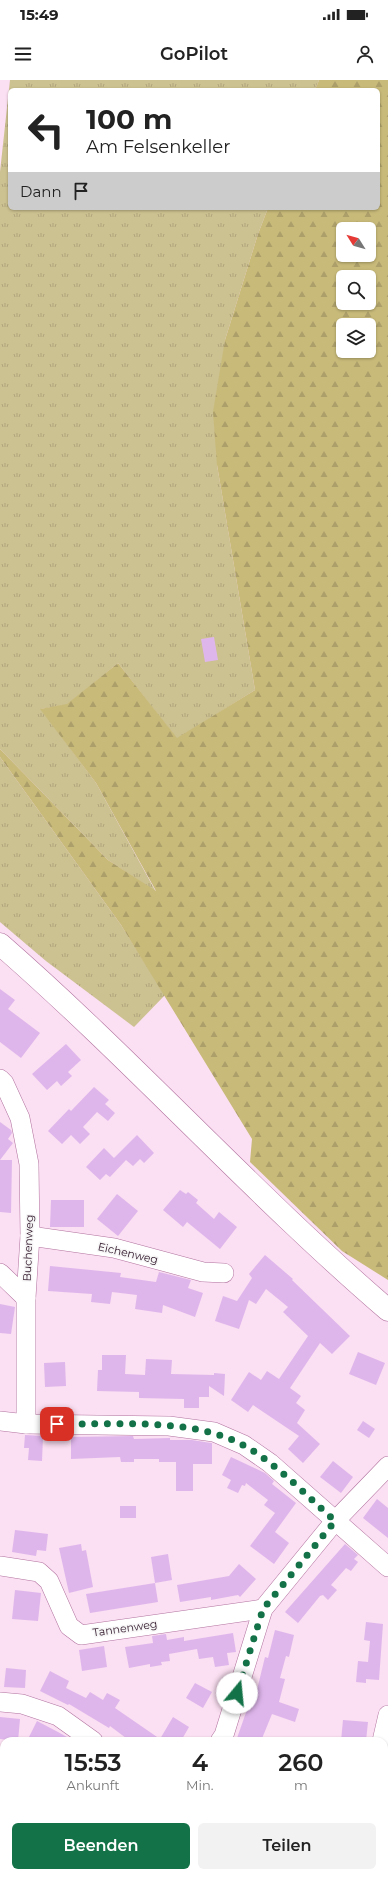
<!DOCTYPE html>
<html lang="de">
<style>
:root{--surface:#fff;--page:#f2f2f2;--text:#222;--muted:#767676;--accent:#137247}
body{margin:0;font-family:Montserrat,sans-serif;background:var(--page);color:var(--text);height:100vh;display:flex;flex-direction:column;font-size:15px;white-space:nowrap}
*{box-sizing:border-box;margin:0}
p{font-size:13px;color:var(--muted)}
.icon{flex:none;width:22px;height:22px;fill:none;stroke:currentColor;stroke-width:2;stroke-linecap:round;stroke-linejoin:round}
.map{position:relative;flex:1;overflow:hidden}
.details{position:absolute;left:0px;top:1657px;width:388px;height:140px;display:flex;flex-direction:column;background:var(--surface);border-radius:12px 12px 0 0;box-shadow:0 1px 3px #0004}
.details>*{flex:none}
.hud{position:absolute;left:8px;top:8px;width:372px;height:122px;border-radius:6px;box-shadow:0 1px 3px #0004;background:#fff;color:var(--text);overflow:hidden}
.needle{width:26px;rotate:307deg}
.buttons{position:absolute;left:336px;top:142px;display:grid;gap:8px}
.buttons a{display:grid;place-items:center;width:40px;height:40px;border-radius:6px;background:var(--surface);box-shadow:0 1px 3px #0004;font-size:20px}
.pin{position:absolute;display:grid;place-items:center;width:34px;height:34px;color:#fff;margin:-17px;border-radius:8px;box-shadow:0 2px 6px #0006}
.me{position:absolute;width:44px;margin:-22px;rotate:17deg;stroke-linejoin:round;filter:drop-shadow(0 0 3px #0008)}
.turn{display:flex;align-items:center;gap:14px;height:84px;padding:0 12px;font-size:18px}
.turn .icon{width:52px;height:52px;stroke-width:2.5}
.turn b{display:block;font-size:28px;line-height:34px}
.then{display:flex;align-items:center;height:38px;padding:0 12px;background:#0003;gap:8px;font-size:15px}
.eta{display:flex;justify-content:space-evenly;align-items:center;height:68px;text-align:center}
.eta b{font-size:24px;font-weight:600;line-height:28px}
.primary-button{display:flex;gap:8px;margin-top:auto;padding:8px 12px}
.primary-button a{flex:1;height:46px;border-radius:6px;background:var(--accent);color:#fff;font-size:16px;font-weight:600;line-height:46px;text-align:center}
.primary-button a+a{background:var(--page);color:var(--text)}
.status{display:flex;justify-content:space-between;align-items:center;height:28px;padding:0 20px;background:var(--surface);direction:ltr}
.status svg{height:11px;fill:currentColor}
header{display:flex;justify-content:space-between;align-items:center;height:52px;padding:0 12px;background:var(--surface);font-size:18px;font-weight:600}
.map>svg:first-child{display:block}
.grass{fill:url(#grass-tufts)}
.forest{fill:url(#forest-firs);fill-rule:evenodd}
.building{fill:#dfb6ec}
.lines{fill:none;stroke-linecap:round;stroke-linejoin:round}
.minor-casing{stroke:#b1729f;stroke-width:20}
.major-casing{stroke:#b1729f;stroke-width:23}
.minor{stroke:#fff;stroke-width:19}
.major{stroke:#fff;stroke-width:22}
.route{stroke:#137247;stroke-width:7;stroke-dasharray:0 12.6}
.labels{text-anchor:middle;dominant-baseline:central;stroke-width:3;stroke-linejoin:round;paint-order:stroke}
.street-label{font-size:11px;fill:#32192c;stroke:#f6f6f6}
</style>
<div class="status"><b>15:49</b><svg viewBox="0 0 49 12"><path d="M0 12V9h3v3zM5 12V6h3v6zM10 12V3h3v9zM15 12V0h3v12zM26 1h20v11H26zM47 4h2v5h-2z"/></svg></div>
<header><svg class="icon" aria-label="menu" viewBox="0 0 24 24"><path d="M4 6h16M4 12h16M4 18h16"/></svg>GoPilot<svg class="icon" aria-label="person" viewBox="0 0 24 24"><circle cx="12" cy="8" r="4"/><path d="M4 21q1-7 8-7t8 7"/></svg></header>
<div class="map">
<svg width="388" height="1797" viewBox="0 0 388 1797">
<defs>
<pattern id="grass-tufts" width="24" height="20" patternUnits="userSpaceOnUse"><rect width="24" height="20" fill="#ccc190"/><path d="M3 7l-1-3M5 7V3M7 7l1-3M15 17l-1-3M17 17v-4M19 17l1-3" fill="none" stroke="#b0a57c"/></pattern>
<pattern id="forest-firs" width="22" height="20" patternUnits="userSpaceOnUse"><rect width="22" height="20" fill="#c8ba79"/><path d="M5 1l3.5 6h-7zM16 11l3.5 6h-7z" fill="#ac9f69"/></pattern>
</defs>
<rect width="100%" height="100%" fill="#fbdff2"/>
<g class="grass">
<path d="M10,0H319L315,10H10V128H268L258,154L225,260L217,385L255,610L177,659L118,583L67,625L41,629L96,703L156,812L108,780L0,669V92Z"/>
<path d="M0,677L121,845L165,915L134,947L46,881L0,842Z"/>
</g>
<path class="forest" d="M319,0H388V1200L342,1171L250,1082L252,1059L121,845L0,677V669L108,780L156,811L96,703L40,629L67,624L118,583L177,658L255,610L217,385L213,332L225,260L258,154L268,128H378V10H315ZM343,149H369V175H343ZM343,197H369V223H343ZM343,245H369V271H343Z"/>
<g class="building">
<path d="M214,557L218,580L205,582L201,559Z"/>
<path d="M0,909L15,920L8,929L40,953L21,978L0,962Z"/>
<path d="M66,964L81,980L68,992L72,996L61,1006L57,1001L47,1010L32,994Z"/>
<path d="M94,1007L109,1020L105,1024L115,1033L108,1041L97,1032L83,1047L90,1054L80,1064L71,1055L62,1064L48,1051L69,1029L71,1031Z"/>
<path d="M0,1042L11,1050L12,1053L8,1059L13,1063L0,1080H12L11,1133L0,1132Z"/>
<path d="M137,1055L154,1073L144,1083L140,1079L133,1086L126,1080L110,1097L106,1094L100,1100L86,1087L104,1068L114,1078Z"/>
<path d="M180,1110L186,1114L188,1112L198,1120L196,1123L214,1139L219,1132L237,1147L220,1169L187,1142L183,1147L163,1130Z"/>
<path d="M117,1114L138,1131L118,1156L97,1139Z"/>
<path d="M51,1120H84V1147H50Z"/>
<path d="M265,1175L293,1199L292,1200L350,1256L332,1274L320,1263L290,1308L301,1316L296,1323L305,1330L297,1343L320,1364L303,1383L288,1369L299,1356L253,1325L248,1332L231,1320L249,1292L261,1300L267,1291L279,1299L308,1256L283,1232L288,1227L266,1209L256,1224L249,1220L239,1249L215,1241L223,1216L237,1221L252,1198L249,1194Z"/>
<path d="M50,1186L121,1193L120,1197L156,1202L159,1192L191,1200L188,1208L203,1213L195,1237L163,1225L162,1233L135,1229L137,1215L112,1212L110,1224L91,1222L92,1214L48,1211Z"/>
<path d="M0,1224L15,1227L11,1254L0,1253Z"/>
<path d="M358,1272L385,1283L376,1305L349,1294Z"/>
<path d="M102,1275H126L125,1294L145,1295L146,1279L172,1280L171,1294L214,1295V1293L225,1294L224,1316L209,1306V1317H199V1328H184V1319L139,1318V1312L97,1311L98,1290H102Z"/>
<path d="M65,1282L66,1306L45,1307L44,1283Z"/>
<path d="M363,1341L375,1349L369,1358L357,1350Z"/>
<path d="M25,1355L43,1356L42,1381L28,1380L29,1368H24Z"/>
<path d="M133,1356L134,1359L170,1358V1360H192L211,1363H212V1384H193V1411H176V1382H159V1379H134V1382H121L120,1377L71,1379V1357Z"/>
<path d="M231,1377L265,1393L274,1401L272,1404L296,1423L275,1452L289,1463L274,1484L250,1466L275,1433L264,1425L268,1420L246,1403L245,1406L242,1405L238,1413L227,1408L231,1400L222,1395Z"/>
<path d="M333,1381L353,1397L341,1413L320,1397Z"/>
<path d="M377,1419L388,1428V1458L363,1438Z"/>
<rect x="120" y="1426" width="16" height="12"/>
<path d="M15,1450L48,1454L46,1471L37,1470L36,1476L12,1472Z"/>
<path d="M81,1464L82,1471L86,1470L93,1507L69,1513L59,1468Z"/>
<path d="M345,1464L358,1475L354,1479L358,1482L351,1491L346,1488L331,1505L337,1510L328,1520L323,1515L320,1516L298,1543L285,1532Z"/>
<path d="M168,1474L172,1500L155,1503L151,1477Z"/>
<path d="M239,1484L256,1499L240,1517L238,1515L211,1520V1517L180,1522L177,1505L229,1496Z"/>
<path d="M155,1503L158,1522L90,1533L86,1514Z"/>
<path d="M15,1510L41,1513L38,1541L12,1539Z"/>
<path d="M366,1542L383,1544L379,1600L366,1599V1603L356,1602L358,1581L368,1582L370,1561L364,1560Z"/>
<path d="M275,1550L294,1555L289,1577L286,1576L280,1598L285,1599L279,1622L299,1629L295,1642L272,1634L261,1661H236L250,1621L254,1622L265,1577L268,1578Z"/>
<path d="M233,1553L236,1572L227,1573L229,1585L215,1587L213,1577L199,1579L197,1569L169,1574L170,1581L161,1582L162,1585L150,1587V1584L129,1588L125,1567L153,1563L152,1556L166,1554L167,1560L184,1557V1561Z"/>
<path d="M104,1566L107,1587L82,1591L79,1570Z"/>
<path d="M6,1588L26,1590L25,1608L4,1607Z"/>
<path d="M50,1591L69,1601L66,1608L86,1618L90,1612L103,1620L107,1613L120,1620L115,1628L160,1659L173,1637L189,1647L181,1661H130L110,1646L109,1648L69,1624L68,1625L40,1611Z"/>
<path d="M195,1603L212,1612L203,1628L186,1618Z"/>
<path d="M0,1637L20,1639L18,1661L0,1659Z"/>
<path d="M343,1640L368,1642L366,1661H341Z"/>
<path d="M37,1641L58,1652L74,1661H27Z"/>
</g>
<g class="lines">
<g class="minor-casing">
<g id="minor">
<path d="M0,999L4,1003L20,1038L29,1084L30,1156L26,1218V1344"/>
<path d="M30,1156L114,1168L203,1192L224,1193"/>
<path d="M0,1193L26,1218"/>
<path d="M0,1341L26,1344L169,1346L214,1352L244,1365L270,1383L388,1487"/>
<path d="M0,1486L39,1492L49,1501L69,1546L81,1555L263,1529"/>
<path d="M0,1622L22,1624L58,1636L93,1661"/>
<path d="M220,1661L224,1655L263,1529L335,1441L388,1386"/>
<path d="M382,1661L388,1635"/>
<path d="M0,1780L4,1779"/>
<path d="M317,1797L319,1793"/>
</g>
</g>
<g class="major-casing">
<path id="major" d="M0,864C134,981 253,1114 388,1230"/>
</g>
<use href="#minor" class="minor"/>
<use href="#major" class="major"/>
</g>
<g class="lines">
<path class="route" d="M57,1344C116,1345 191,1337 243,1365C275,1382 308,1417 335,1441L263,1529L237,1613"/>
</g>
<g class="labels">
<g class="street-label">
<text transform="translate(28 1168) rotate(-88)">Buchenweg</text>
<text transform="translate(128 1173) rotate(13)">Eichenweg</text>
<text transform="translate(125 1548) rotate(-8)">Tannenweg</text>
</g>
</g>
</svg>
<div class="buttons">
<a><svg class="needle" viewBox="-14 -14 28 28"><path d="M0-13l5 13h-10z" fill="#e53935"/><path d="M0 13l5-13h-10z" fill="#767676"/></svg></a>
<a><svg class="icon" aria-label="search" viewBox="0 0 24 24"><circle cx="10" cy="10" r="6"/><path d="M15 15l6 6"/></svg></a>
<a><svg class="icon" aria-label="layers" viewBox="0 0 24 24"><path d="M12 4l9 5-9 5-9-5zM3 14l9 5 9-5"/></svg></a>
</div>
<div class="pin" style="left:57px;top:1344px;background:#d93025"><svg class="icon" aria-label="arrive" viewBox="0 0 24 24"><path d="M6 21V4h12l-3 4 3 4H6"/></svg></div>
<svg class="me" style="left:237px;top:1613px" viewBox="-20 -20 40 40"><circle r="19" fill="#fff"/><path d="M0-13L10 11 0 6-10 11z" fill="#137247"/></svg>
<div class="hud">
<div class="turn"><svg class="icon" aria-label="left" viewBox="0 0 24 24"><path d="M17 20v-9H6M10 6l-5 5 5 5"/></svg><div><b>100 m</b>Am Felsenkeller</div></div>
<div class="then">Dann<svg class="icon" aria-label="arrive" viewBox="0 0 24 24"><path d="M6 21V4h12l-3 4 3 4H6"/></svg></div>
</div>
<section class="details">
<div class="eta">
<div><b>15:53</b><p>Ankunft</p></div>
<div><b>4</b><p>Min.</p></div>
<div><b>260</b><p>m</p></div>
</div>
<div class="primary-button"><a>Beenden</a><a>Teilen</a></div>
</section>
</div>
